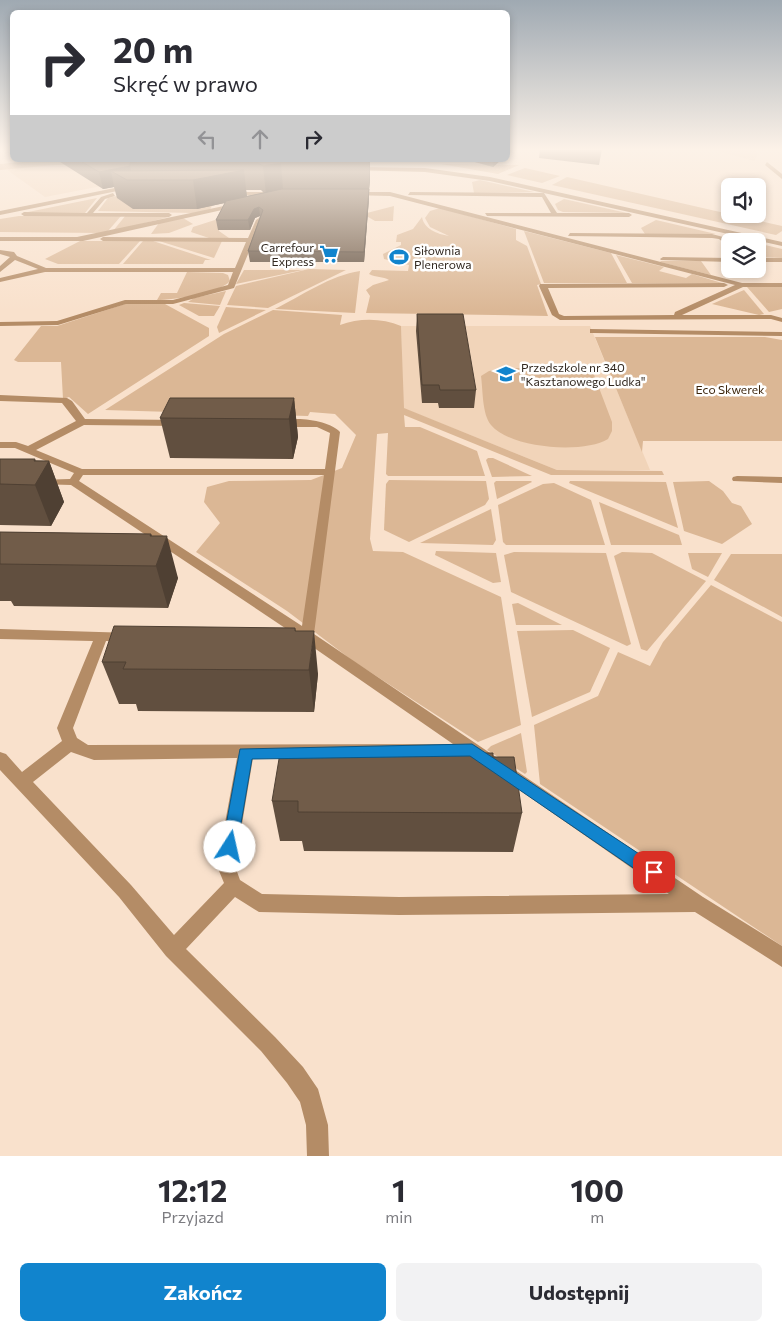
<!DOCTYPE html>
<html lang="pl">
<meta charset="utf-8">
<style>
:root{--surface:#fff;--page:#f2f2f3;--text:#2b2b33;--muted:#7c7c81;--accent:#1184cd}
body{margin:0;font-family:Commissioner,sans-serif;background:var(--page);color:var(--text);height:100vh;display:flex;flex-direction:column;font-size:19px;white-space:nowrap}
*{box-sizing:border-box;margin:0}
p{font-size:16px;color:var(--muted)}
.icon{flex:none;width:28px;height:28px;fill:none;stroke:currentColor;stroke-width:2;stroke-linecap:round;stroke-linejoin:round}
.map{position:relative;height:1156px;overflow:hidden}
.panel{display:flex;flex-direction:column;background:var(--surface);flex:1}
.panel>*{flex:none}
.banner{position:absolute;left:10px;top:10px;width:500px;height:152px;border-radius:8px;box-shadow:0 2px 8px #0003;background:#fff;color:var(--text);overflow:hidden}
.buttons{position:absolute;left:721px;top:178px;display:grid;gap:10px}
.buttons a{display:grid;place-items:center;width:45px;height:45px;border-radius:8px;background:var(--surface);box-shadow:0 2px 8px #0003;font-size:25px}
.pin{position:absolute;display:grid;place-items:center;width:42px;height:42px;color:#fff;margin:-21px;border-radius:10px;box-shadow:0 2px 8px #0006}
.me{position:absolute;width:55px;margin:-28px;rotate:10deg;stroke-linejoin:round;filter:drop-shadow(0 0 4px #0008)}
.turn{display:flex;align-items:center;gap:18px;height:105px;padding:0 20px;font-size:22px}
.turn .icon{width:65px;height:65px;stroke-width:2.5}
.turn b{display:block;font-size:35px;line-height:42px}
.lanes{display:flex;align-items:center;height:48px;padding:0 20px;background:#0003;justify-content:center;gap:25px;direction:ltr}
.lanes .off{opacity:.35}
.eta{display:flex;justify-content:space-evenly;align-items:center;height:85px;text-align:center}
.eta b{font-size:30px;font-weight:700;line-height:35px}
.primary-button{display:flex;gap:10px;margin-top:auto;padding:10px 20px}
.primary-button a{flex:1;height:58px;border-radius:8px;background:var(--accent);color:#fff;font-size:20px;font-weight:700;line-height:58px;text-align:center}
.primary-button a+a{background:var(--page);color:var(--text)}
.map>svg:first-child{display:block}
.built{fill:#f1d4b9}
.green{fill:#dbb795}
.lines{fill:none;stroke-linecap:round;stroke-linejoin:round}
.street{fill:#b48c66;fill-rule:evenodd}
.wall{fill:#614f3f;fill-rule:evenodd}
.shaded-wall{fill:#4f4033}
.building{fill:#715c49;stroke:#4f4033}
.route{fill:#1184cd;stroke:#0b5685}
.labels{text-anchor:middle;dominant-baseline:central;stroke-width:5;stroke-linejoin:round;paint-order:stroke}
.far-poi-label{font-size:12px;fill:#312820;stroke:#fff;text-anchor:start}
.far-park-label{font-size:12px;fill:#3b240b;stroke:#fff}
</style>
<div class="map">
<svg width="782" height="1156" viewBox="0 0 782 1156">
<rect width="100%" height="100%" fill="#f9e1cc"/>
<g class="built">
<path d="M711,149H754L758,154L754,161Z"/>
<path d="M200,163L185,170L45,197L6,169L55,165Z"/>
<path d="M401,326H590L650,470H557L403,408Z"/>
</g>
<g class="green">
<path d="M46,160L200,163L56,165L0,170V164Z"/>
<path d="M441,164L519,165L498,174Z"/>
<path d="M525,168L560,176L542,183L507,175Z"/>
<path d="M567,177L782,226V231L776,235L552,185Z"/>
<path d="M480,180L534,192L474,193L472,182Z"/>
<path d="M121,195H217L210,210L193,213L98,211L108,198Z"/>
<path d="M97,198L85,213H23Z"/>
<path d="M564,199L627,213L563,212L558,210L555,204Z"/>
<path d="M394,206L393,221H375L363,214Z"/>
<path d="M440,208L516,229V240L527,246L541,284L537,285L548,316L366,313L370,296L366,290L373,285L389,280C383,276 376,278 369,274L372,270L408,271L409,265L384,259L383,254L401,245V242H396L397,235L413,229L422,217C424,229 437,234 449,236L430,227L425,218L430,211Z"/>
<path d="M126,215L168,216L169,217L113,231Z"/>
<path d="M19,216H121L108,231L102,233L0,232V219Z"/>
<path d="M183,218L193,224L169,233L151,234L159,223Z"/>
<path d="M218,219L219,231L229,238H209L191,232L193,227Z"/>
<path d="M656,220L716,234H645L641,228Z"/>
<path d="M524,231L611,253L627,283H544Z"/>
<path d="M80,241H140L119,264H58L45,259Z"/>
<path d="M143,241H153L211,260H205L203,264H123Z"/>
<path d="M159,241H222L214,258Z"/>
<path d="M761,244L782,249V258L758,257V247Z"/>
<path d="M616,255L664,267L659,271L686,278L692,274L722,283H632Z"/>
<path d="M701,261L711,275L660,262L661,261Z"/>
<path d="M309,269L346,270L268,308L227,305L236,286Z"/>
<path d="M244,270H303L236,284Z"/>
<path d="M360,271L355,313L275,309C301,296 331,275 360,271Z"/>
<path d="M187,272L223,273L228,275L230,281C220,293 173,300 157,300L161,293H177Z"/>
<path d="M747,287H782V309L769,312Z"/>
<path d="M744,290L764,314L759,315L712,304Z"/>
<path d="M226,291L220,305L188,302L194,298Z"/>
<path d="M184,303L220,306L214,316H199L179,305Z"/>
<path d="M125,304H165L209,328V336L88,414L69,397L63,399L61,362H18L14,360L41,326H57Z"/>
<path d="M226,307L266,310L219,333L217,327Z"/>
<path d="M273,310L342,315L340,325C359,318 382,318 401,326L404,408L557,470L662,471L664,475H551L404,415L405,427H420L477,451L485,476H388L386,474L388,433L377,434L370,539L373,551L403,552L501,597L521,725L478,742L353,661L287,611L196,552L220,523L204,502L207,487L229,481L311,480L342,468L356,435L335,414L310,412L308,416L105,410L224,334Z"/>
<path d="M595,337H765L782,340V441H643L642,452Z"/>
<path d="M503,368H579L593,372L612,422V431L608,439C584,454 511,449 491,425C482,414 483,390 481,376L489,371Z"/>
<path d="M488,458H493L532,476L492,477L486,460Z"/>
<path d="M389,480L486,481L489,499L485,505L409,542L384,530L386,484Z"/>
<path d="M496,481H531L532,482L497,499L494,483Z"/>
<path d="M570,481L666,482L678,528L569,483Z"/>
<path d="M709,481L723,491L732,503L741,506L752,524L722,544L684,531L673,482Z"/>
<path d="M554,483L591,500L605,545H506L503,542L498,505L543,484Z"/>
<path d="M599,502L679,535L682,545H611Z"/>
<path d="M491,509L496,540L493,545L420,543Z"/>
<path d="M436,551L496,553L501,582L493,583L435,555Z"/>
<path d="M514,552L606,553L631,644L627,646L511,592L504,555Z"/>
<path d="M622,552L652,553L706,581L647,651L641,649L614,556Z"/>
<path d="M688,553H722L708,577L692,569Z"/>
<path d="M731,554H782V617L714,580Z"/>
<path d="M711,585L782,622V946L540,784L534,725L598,696L618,652L650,666L663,642Z"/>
<path d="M518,603L562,625H516L512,604Z"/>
<path d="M573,630L610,648L590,692L532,717L517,631Z"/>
<path d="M521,733L527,772L525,774L487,750L491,746Z"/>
</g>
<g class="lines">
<g class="street">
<path d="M767,162L782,174V179L765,165Z"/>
<path d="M353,167L425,168L490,177L782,242V246L490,181L425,172L351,170Z"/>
<path d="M130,185L132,188L0,215V211Z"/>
<path d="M231,192H273L276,194L273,196L229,195Z"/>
<path d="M352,192H390L742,283H782V287H743L682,315H771L782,318V322L771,319L560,320L552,315L539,286L540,284L724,283L728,285L724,287L548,288L559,314L564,316L674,315L675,312L735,285L390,196L350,195Z"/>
<path d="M410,192L544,193L557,213H629L632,215L629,217L487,216L485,213H551L542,197L408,195Z"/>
<path d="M113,193L115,196L105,199L93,213H169L172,215L169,217L24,216L21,214L24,212L87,213L101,197Z"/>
<path d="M238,203L240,206L83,241H0V237H77Z"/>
<path d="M259,218L262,220L234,288L173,304H126L58,325L0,326V322L57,321L125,300H173L228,285L233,272H45L0,282V278L38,269L15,260L0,272V266L10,257L0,254V250L14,252L17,256L46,268H235L246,242L103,241L100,239L103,237L248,238L256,220Z"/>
<path d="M570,233L712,234L723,237L730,243V248L719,239L712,238L568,236Z"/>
<path d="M663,257L730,258V262L661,260L660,259Z"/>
<rect x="758" y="258" width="24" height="4"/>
<path d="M590,329L782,332V336L593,333H590Z"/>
<path d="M0,395L67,398L72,401L85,419L179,420L184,423L179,426L84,425L36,450L82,469H325L330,433L317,427H281L276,424C288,414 330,420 340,432L314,634L703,897L782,946V967L695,912L399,915L259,912L235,897L186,949L275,1037L303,1067L318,1089L328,1125L329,1156H307L306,1125L300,1102L287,1083L261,1051L166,956L119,897L0,770V752L6,754L22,772L62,741L57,728L93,641L0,639V629L132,633L134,637L132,641H106L73,728L77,738L88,745L453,744L307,643L294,642L292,638L294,634L71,485L36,484L35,482L36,480L70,479L74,473L15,448H0V442H16L28,446L76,421L62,403L0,401ZM83,475H324L302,626L79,481ZM71,752L94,760L237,758L217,866L224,883L174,935L131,885L33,782ZM472,757L669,894L399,897L262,894L240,880L235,866L253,758Z"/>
<path d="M737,476L782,477V483L733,481L732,479L733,477Z"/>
</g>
</g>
<g class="wall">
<path d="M540,149H602L599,165L539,158Z"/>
<path d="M57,160H370V180L369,190V198L364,262H250L248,251L260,216L255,218L250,230H218L216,220L225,203L197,209H133L117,198L114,187L103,189ZM246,190H261L264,193L247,196Z"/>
<path d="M467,160H501L493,167Z"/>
<path d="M417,314L476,390L474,408H439L438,403H422L416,331Z"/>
<path d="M294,398L298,437L293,459L170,458L160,418Z"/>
<path d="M0,459L49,461L64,502L51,526L0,525Z"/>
<path d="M0,532L151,534L152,536L178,578L168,608L14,606L11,601H0Z"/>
<path d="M295,628L296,631L318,674L314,712L138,711L136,704H119L102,662Z"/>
<path d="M493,757L522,813L513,852L304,851L302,841H280L272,801Z"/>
</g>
<g class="shaded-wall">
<path d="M508,149H514L508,155Z"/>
<path d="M369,160H370V180L369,190Z"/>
<path d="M493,160H501L493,167Z"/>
<path d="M281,163L283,190L266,194L263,166Z"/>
<path d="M130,166L133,180L111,171L114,187L103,189L99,172Z"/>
<path d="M244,170L247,198L197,209L193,180Z"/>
<path d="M369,189V198L364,262V252Z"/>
<path d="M259,207L260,216L255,218L250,230L248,220L254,209Z"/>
<path d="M294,398L298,437L293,459L289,419Z"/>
<path d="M35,459L41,474L49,461L64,502L51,526L35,485L34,461Z"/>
<path d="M151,534L158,559L167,536L178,578L168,608L156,566L150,536Z"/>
<path d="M314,631L318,674L314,712L309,670Z"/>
</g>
<g class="building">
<path d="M79,160H145L130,163V166L99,172Z"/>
<path d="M145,160H369V163H281L263,166L258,163H130Z"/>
<path d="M244,170L193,180H127L111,171Z"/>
<path d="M282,189H369L364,252L248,251L263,210L259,207L254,209L248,220H216L226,201Z"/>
<path d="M417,314H463L476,390H440L439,385H422Z"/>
<path d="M170,398H294L289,419L160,418Z"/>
<path d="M0,459H35L34,461H49L35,485L0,484Z"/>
<path d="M0,532L151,534L150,536H167L156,566L0,564Z"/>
<path d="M114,626L295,628V631H314L309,670L123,669L126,662H102Z"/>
<path d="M280,753H493V757H514L522,813L298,812V801H272Z"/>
</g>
<linearGradient id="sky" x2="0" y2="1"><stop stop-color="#9fa9b2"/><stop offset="0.48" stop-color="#fcf2e8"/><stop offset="1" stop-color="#fcf2e8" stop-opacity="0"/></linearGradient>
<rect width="782" height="311" fill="url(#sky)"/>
<path class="route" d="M472,744L659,867L662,872L659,878L654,880L648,878L470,756L252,759L237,847L235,852L230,855L224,852L222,847L240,749Z"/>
<defs>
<g id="supermarket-bare" transform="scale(1.5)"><path d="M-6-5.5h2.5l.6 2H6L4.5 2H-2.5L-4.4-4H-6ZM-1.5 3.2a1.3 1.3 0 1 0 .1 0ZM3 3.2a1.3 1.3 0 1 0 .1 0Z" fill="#1184cd" stroke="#fff" stroke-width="2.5" paint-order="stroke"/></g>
<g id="stadium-bare" transform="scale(1.5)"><path d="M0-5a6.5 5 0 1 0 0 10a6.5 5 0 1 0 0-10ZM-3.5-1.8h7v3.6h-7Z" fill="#1184cd" stroke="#fff" stroke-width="2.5" paint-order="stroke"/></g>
<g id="school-bare" transform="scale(1.5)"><path d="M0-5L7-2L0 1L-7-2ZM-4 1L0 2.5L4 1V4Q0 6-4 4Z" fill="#1184cd" stroke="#fff" stroke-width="2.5" paint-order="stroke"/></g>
</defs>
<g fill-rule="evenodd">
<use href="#supermarket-bare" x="329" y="254"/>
<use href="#stadium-bare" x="399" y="257"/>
<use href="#school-bare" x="506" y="374"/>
</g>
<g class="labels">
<g class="far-poi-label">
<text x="314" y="247" text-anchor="end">Carrefour<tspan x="314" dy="14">Express</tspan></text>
<text x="414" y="250">Siłownia<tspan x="414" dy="14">Plenerowa</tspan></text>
<text x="521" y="367">Przedszkole nr 340<tspan x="521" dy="14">"Kasztanowego Ludka"</tspan></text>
</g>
<g class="far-park-label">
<text x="730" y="389">Eco Skwerek</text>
</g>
</g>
</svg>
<div class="buttons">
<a><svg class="icon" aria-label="sound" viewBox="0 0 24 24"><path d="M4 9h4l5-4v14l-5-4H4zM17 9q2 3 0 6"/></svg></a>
<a><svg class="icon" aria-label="layers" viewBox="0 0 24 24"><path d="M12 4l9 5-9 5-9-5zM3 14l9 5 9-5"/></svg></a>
</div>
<div class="pin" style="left:654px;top:872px;background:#d93025"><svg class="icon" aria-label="arrive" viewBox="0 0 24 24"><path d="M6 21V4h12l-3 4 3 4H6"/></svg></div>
<svg class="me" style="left:230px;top:847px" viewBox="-20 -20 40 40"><circle r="19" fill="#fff"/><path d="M0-13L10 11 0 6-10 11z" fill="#1184cd"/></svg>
<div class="banner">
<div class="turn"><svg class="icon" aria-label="right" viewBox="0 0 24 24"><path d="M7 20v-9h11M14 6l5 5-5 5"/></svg><div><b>20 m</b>Skręć w prawo</div></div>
<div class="lanes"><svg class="icon off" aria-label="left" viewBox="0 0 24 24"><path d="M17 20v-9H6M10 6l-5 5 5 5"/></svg><svg class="icon off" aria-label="ahead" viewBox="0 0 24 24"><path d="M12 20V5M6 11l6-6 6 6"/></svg><svg class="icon" aria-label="right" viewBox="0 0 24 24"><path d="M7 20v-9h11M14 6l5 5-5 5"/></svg></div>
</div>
</div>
<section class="panel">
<div class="eta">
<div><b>12:12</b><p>Przyjazd</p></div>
<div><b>1</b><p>min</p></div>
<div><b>100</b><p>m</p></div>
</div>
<div class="primary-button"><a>Zakończ</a><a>Udostępnij</a></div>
</section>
